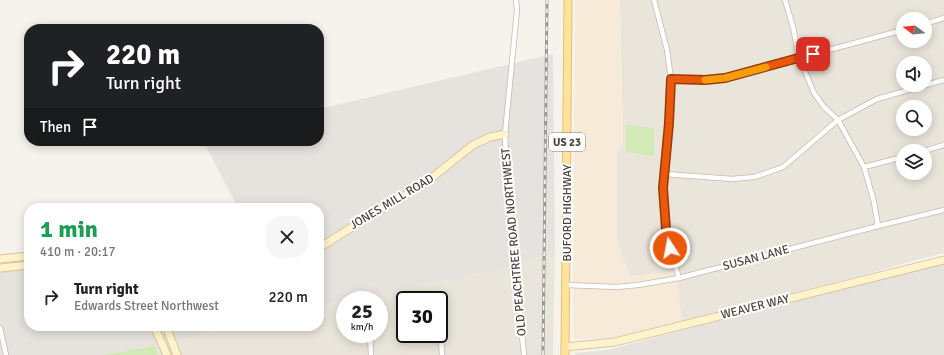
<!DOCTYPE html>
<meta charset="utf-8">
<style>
:root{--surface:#fff;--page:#f6f6f6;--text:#222;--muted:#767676}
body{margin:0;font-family:Signika,sans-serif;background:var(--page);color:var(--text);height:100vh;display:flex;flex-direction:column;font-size:15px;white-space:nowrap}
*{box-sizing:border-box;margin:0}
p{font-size:13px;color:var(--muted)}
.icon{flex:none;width:22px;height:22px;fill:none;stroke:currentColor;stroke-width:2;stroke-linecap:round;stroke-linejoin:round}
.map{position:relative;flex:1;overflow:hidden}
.sheet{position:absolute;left:24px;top:203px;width:300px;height:128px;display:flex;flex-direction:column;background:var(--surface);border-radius:16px;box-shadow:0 2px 10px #0003}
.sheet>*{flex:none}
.guide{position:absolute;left:24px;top:24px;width:300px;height:122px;border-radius:16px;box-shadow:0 2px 10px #0003;background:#202124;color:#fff;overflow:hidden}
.needle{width:26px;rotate:286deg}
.tools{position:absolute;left:896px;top:12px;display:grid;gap:8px}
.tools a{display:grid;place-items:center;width:36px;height:36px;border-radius:50%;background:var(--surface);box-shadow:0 2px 10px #0003;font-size:20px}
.speed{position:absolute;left:336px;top:291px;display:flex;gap:8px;font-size:20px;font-weight:700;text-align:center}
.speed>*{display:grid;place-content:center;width:52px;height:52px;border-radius:50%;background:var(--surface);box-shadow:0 2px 10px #0003;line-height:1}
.speed small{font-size:10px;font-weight:400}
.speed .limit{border:2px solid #111;border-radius:6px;background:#fff;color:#111}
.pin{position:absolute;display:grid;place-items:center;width:34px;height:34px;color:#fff;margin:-17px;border-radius:8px;box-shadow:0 2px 6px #0006}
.me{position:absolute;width:44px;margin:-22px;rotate:349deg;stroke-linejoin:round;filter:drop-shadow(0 0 3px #0008)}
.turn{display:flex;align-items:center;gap:14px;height:84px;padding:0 16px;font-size:18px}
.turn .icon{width:52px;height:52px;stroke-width:2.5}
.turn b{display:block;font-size:28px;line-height:34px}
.then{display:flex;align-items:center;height:38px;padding:0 16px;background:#0003;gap:8px;font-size:15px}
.round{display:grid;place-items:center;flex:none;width:42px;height:42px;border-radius:16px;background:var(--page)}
.headline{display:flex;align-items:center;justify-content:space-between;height:68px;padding:0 16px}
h1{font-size:24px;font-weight:800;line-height:30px;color:#1e9e55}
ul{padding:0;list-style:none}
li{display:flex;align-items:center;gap:12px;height:52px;padding:0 16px}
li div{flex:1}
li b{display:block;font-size:15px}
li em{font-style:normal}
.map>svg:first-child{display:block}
.residential{fill:#eae5da;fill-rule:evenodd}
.commercial{fill:#f7ead8}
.industrial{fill:#e6e2dd}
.green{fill:#d2eab5}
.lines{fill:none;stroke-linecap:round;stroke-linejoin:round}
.street-casing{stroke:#c2bbae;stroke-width:6}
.secondary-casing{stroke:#d6c79b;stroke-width:9}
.primary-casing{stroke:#e6c16a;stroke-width:9}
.street{stroke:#fff;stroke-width:4.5}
.secondary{stroke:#fff3cd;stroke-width:7}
.primary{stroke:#ffe39c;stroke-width:7}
.rail-casing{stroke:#9a9a9a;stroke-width:3}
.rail{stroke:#fff;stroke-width:1.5;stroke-dasharray:4.5;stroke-linecap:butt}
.route-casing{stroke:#983908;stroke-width:10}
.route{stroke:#ea580c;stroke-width:7}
.slow{stroke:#f59e0b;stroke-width:7}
.labels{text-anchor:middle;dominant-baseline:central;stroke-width:4;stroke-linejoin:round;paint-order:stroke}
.shield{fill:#fff;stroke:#817c74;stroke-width:1}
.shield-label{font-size:11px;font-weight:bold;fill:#4b4439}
.street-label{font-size:12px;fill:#4b4439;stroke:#fff}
</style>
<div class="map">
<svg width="944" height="355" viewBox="0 0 944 355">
<rect width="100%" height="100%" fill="#f6f3ec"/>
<g class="residential">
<path d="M620,0H944V253L912,261L864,275L795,292L741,309L682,322L676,272L630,276L617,243V152L623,141ZM903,19H925V41H903ZM903,63H925V85H903ZM903,107H925V129H903ZM903,151H925V173H903Z"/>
<path d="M555,251L553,355H158L155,346L232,326H319V306L345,301V334H379V300H348L506,268ZM405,300H439V334H405Z"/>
</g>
<path class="commercial" d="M575,0H620L623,141L617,152V243L630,276L676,272L682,322L626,337L573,339Z"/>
<g class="industrial">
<path d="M553,54L555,251L506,268L319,306V208H238L203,141H319V109Z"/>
<path d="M29,252V326H232L155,346L100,355H0V254Z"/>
<path d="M944,265V355H575V353L608,350L692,327Z"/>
</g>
<g class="green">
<path d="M626,125L654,128V156L626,152Z"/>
<path d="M155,346L158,355H100Z"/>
</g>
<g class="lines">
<g class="street-casing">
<g id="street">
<path d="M516,0L517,10L505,134L507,186L524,355"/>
<path d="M654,0L667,50L671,79L669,123L663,188L666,229L670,248L679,278"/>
<path d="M785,0L793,27L799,57L814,93L824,107L838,120L864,167L874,202L878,226"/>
<path d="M925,24L944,18"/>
<path d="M671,79L705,80L725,78L903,30"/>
<path d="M924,151L944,145"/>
<path d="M864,167L903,157"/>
<path d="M665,174L732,179L754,177L769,172L783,167L838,120L877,99L944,80"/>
<path d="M566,285L617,287L638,285L679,278L878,226L944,210"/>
<path d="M438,295L439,300"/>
<path d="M439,306L442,355"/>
<path d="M0,328L6,355"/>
<path d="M370,334L371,355"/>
</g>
</g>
<g class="secondary-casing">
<g id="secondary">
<path d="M319,248L365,219L424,184L473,145L490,137L505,134"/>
<path d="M0,259L29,256"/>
<path d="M0,268L29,265"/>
<path d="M154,326L167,355"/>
<path d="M166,326L177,355"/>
<path d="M565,347L615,342L944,260"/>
</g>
</g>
<g class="primary-casing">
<path id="primary" d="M565,355L568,0"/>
</g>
<use href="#street" class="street"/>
<use href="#secondary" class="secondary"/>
<use href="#primary" class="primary"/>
<g class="rail-casing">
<path id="rail" d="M543,355L547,0"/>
</g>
<use href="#rail" class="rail"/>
</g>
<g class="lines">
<g class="route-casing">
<path id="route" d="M670,248L666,229L663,188L669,123L671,79L705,80L725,78L813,54"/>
</g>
<use href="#route" class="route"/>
<path class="slow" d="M705,80L725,78L766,67"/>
</g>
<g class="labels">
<rect class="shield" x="549" y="133" width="36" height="18" rx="3"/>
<g class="shield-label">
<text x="567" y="142">US 23</text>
</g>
<g class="street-label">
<text transform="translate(392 202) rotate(-31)">JONES MILL ROAD</text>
<text transform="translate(567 213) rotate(-90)">BUFORD HIGHWAY</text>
<text transform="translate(514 242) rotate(-95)">OLD PEACHTREE ROAD NORTHWEST</text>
<text transform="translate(756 258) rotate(-15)">SUSAN LANE</text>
<text transform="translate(755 307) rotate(-14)">WEAVER WAY</text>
</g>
</g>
</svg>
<div class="tools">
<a><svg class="needle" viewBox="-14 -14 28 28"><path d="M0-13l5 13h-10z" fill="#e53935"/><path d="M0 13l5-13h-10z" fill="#767676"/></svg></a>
<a><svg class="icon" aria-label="sound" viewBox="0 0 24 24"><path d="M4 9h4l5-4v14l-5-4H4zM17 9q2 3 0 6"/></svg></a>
<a><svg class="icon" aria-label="search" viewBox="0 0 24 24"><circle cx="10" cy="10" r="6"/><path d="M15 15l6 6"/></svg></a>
<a><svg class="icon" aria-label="layers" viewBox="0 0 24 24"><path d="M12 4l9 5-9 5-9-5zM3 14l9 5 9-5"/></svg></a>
</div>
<div class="speed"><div>25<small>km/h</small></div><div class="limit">30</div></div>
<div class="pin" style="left:813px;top:54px;background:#d93025"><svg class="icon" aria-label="arrive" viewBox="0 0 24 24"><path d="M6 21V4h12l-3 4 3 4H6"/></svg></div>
<svg class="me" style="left:670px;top:248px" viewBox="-20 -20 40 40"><circle r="17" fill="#ea580c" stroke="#fff" stroke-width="3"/><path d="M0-11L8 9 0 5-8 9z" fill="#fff"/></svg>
<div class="guide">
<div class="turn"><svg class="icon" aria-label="right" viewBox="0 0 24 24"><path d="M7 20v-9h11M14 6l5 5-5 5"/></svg><div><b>220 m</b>Turn right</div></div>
<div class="then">Then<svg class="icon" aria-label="arrive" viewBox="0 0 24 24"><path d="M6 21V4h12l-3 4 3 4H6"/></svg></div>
</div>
<section class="sheet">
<div class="headline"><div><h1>1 min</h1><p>410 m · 20:17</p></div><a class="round"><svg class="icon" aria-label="close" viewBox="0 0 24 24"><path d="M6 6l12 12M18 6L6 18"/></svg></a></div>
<ul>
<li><svg class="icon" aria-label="right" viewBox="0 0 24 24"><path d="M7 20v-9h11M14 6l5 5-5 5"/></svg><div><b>Turn right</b><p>Edwards Street Northwest</p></div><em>220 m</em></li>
</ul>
</section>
</div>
